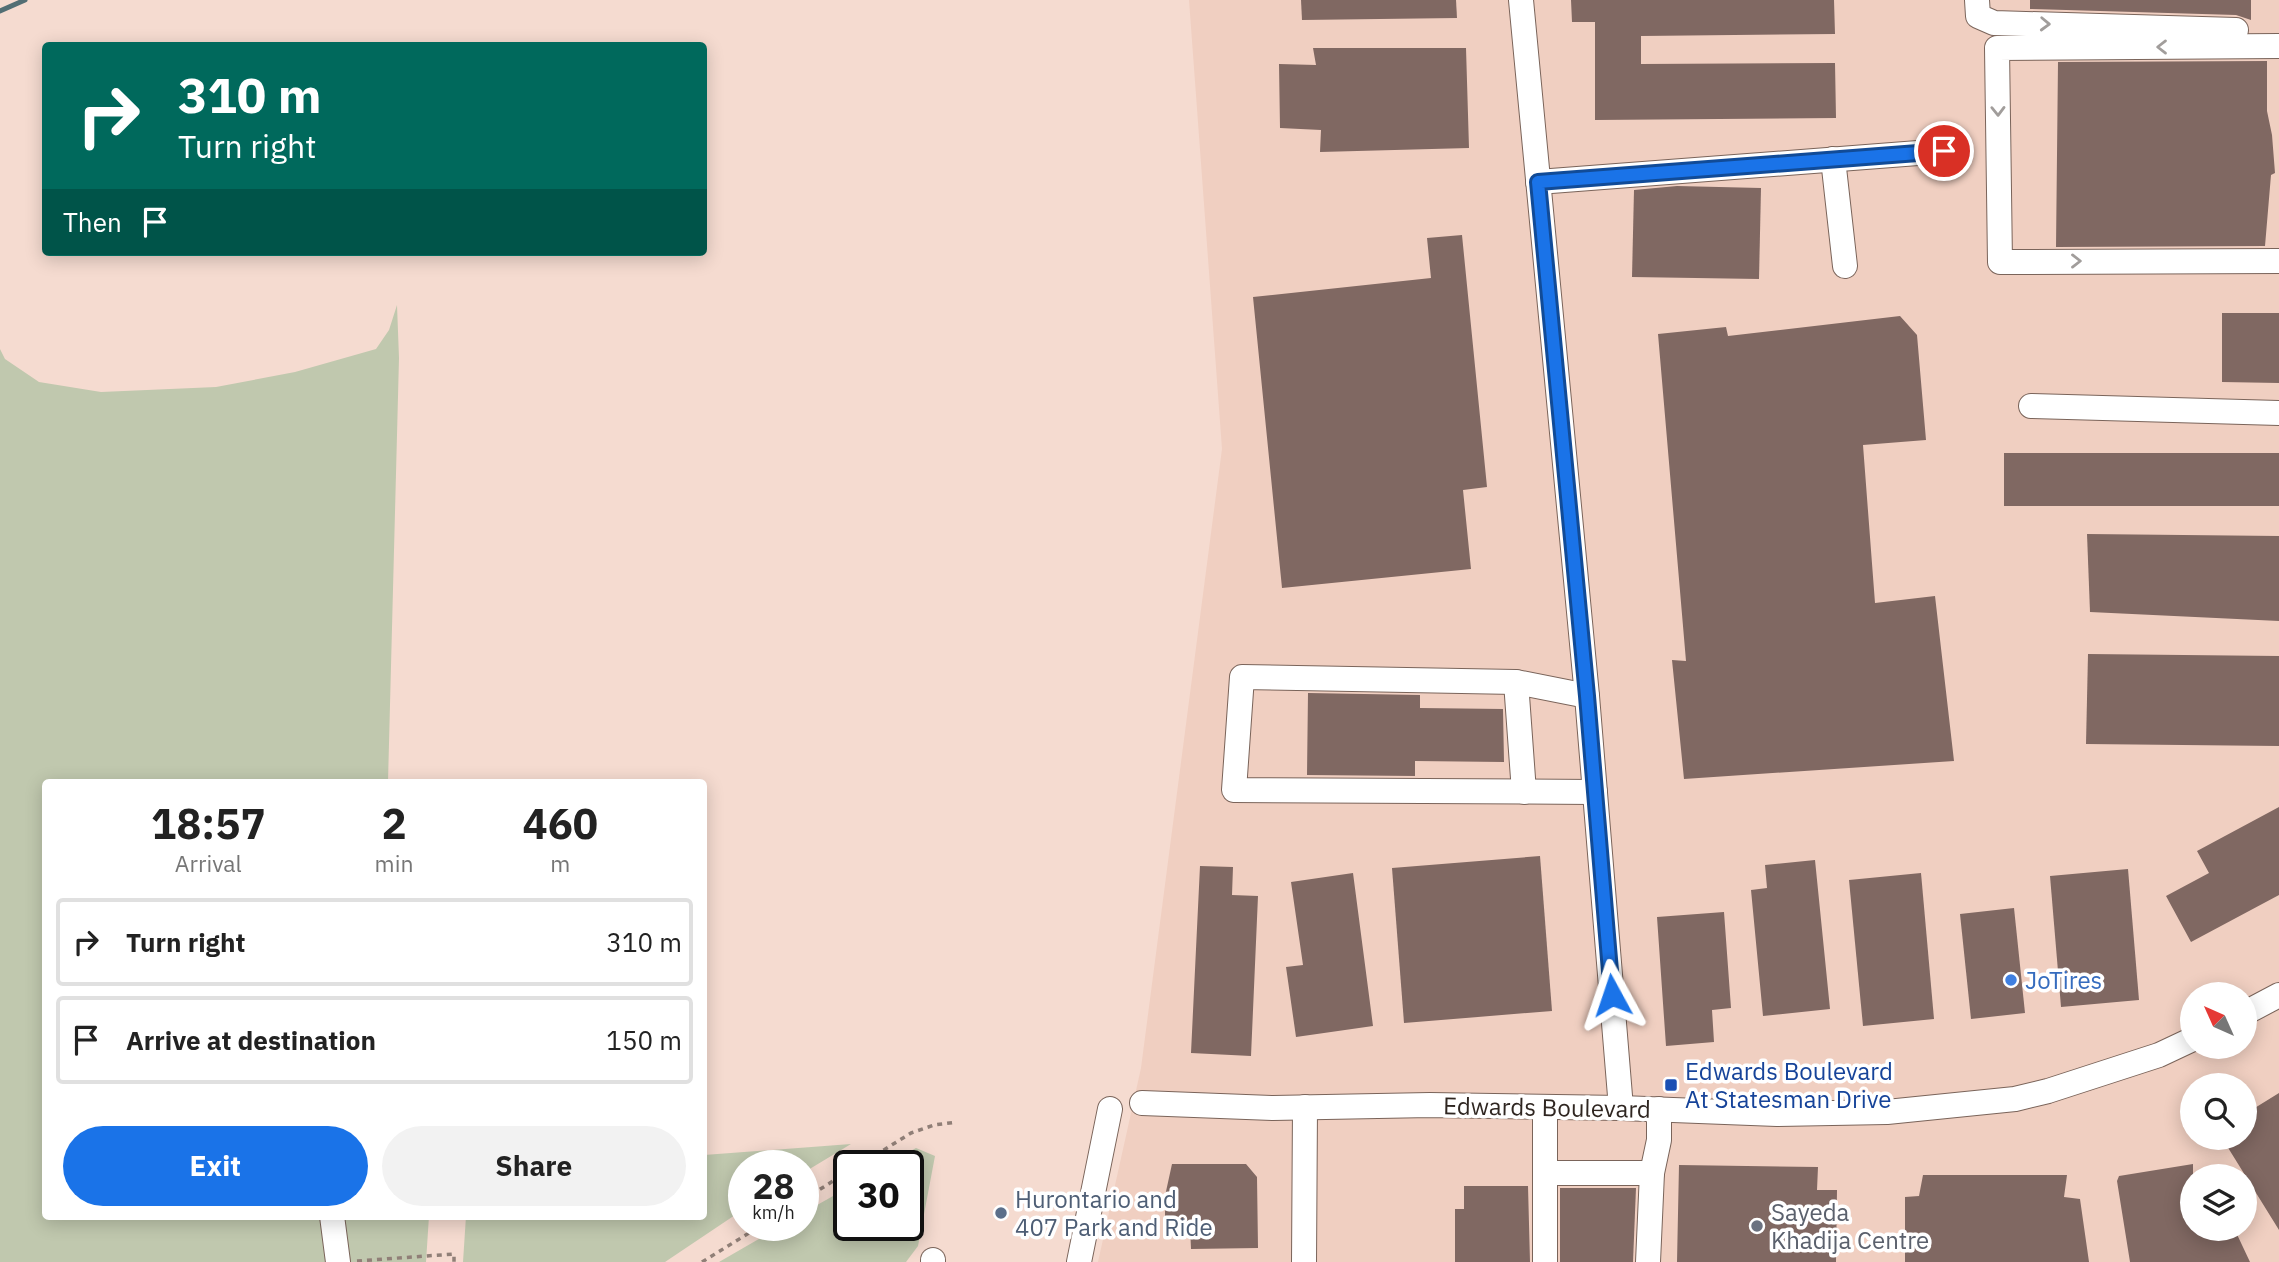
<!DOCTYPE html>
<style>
:root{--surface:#fff;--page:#f2f2f2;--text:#222;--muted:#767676;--line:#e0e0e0;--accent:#1a73e8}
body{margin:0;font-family:"IBM Plex Sans",sans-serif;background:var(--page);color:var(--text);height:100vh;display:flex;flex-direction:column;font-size:26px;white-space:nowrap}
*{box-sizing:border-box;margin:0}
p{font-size:23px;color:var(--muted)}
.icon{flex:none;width:38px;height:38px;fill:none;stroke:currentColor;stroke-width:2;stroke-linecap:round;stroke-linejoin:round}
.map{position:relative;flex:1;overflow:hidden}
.drawer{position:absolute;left:42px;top:779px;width:665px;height:441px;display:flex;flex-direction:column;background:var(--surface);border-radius:7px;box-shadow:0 4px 18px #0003}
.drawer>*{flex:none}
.hud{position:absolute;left:42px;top:42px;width:665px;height:214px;border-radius:7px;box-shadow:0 4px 18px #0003;background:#00695c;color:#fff;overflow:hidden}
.needle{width:46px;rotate:315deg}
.fabs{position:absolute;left:2180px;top:982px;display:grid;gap:14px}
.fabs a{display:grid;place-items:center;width:77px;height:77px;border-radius:50%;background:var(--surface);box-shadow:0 4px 18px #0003;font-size:35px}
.speed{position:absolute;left:728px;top:1150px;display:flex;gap:14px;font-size:35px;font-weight:700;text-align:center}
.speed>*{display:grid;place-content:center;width:91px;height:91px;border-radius:50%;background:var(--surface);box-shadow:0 4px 18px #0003;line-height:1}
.speed small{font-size:18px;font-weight:400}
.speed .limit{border:4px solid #111;border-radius:10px;background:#fff;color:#111}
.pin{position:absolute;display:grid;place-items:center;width:60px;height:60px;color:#fff;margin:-30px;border:4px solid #fff;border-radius:50%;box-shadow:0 2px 7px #0007}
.me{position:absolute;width:77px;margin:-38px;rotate:355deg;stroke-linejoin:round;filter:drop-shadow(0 0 5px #0008)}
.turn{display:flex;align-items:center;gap:24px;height:147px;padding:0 21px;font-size:32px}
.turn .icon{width:91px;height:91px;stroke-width:2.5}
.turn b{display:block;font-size:49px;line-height:60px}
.then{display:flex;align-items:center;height:66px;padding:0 21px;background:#0003;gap:14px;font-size:26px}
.eta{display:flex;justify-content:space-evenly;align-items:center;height:119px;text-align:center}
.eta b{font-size:42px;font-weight:800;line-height:49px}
.action{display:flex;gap:14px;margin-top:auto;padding:14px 21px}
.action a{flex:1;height:80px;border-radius:42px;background:var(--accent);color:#fff;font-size:28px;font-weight:800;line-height:80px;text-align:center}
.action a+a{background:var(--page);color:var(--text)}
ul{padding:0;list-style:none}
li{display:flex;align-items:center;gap:21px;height:88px;margin:0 14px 10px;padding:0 7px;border:4px solid var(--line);border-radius:7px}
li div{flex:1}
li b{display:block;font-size:26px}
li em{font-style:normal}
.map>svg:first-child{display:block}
.built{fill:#f0cfc1;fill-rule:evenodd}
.green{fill:#c0c8ae}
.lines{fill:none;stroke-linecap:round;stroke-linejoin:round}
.stream{stroke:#526e74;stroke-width:5}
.building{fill:#806862}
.minor-casing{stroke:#7a645a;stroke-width:26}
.path{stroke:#907f77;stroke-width:3.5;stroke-dasharray:5 5;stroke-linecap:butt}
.minor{stroke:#fff;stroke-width:24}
.oneway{stroke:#a19d9b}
.route-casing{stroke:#114b97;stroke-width:18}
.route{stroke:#1a73e8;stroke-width:12}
.shop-dot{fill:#3f7fe0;stroke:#fff;stroke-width:2.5}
.transit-dot{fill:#1a4fb4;stroke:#fff;stroke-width:2.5}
.service-dot{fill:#5c6f8a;stroke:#fff;stroke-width:2.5}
.worship-dot{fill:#6b7280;stroke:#fff;stroke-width:2.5}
.labels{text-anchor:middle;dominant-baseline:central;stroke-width:7;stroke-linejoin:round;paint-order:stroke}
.shop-label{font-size:24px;fill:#366cbe;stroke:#fff;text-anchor:start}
.transit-label{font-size:24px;fill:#164399;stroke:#fff;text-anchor:start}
.street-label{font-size:24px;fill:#2f2621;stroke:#fff}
.service-label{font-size:24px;fill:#4e5e75;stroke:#fff;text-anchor:start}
.worship-label{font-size:24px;fill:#5b616d;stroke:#fff;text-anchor:start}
</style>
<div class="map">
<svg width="2279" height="1262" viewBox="0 0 2279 1262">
<rect width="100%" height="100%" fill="#f5dbd0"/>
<path class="built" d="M1189,0H2279V1262H1098L1141,1068L1222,449ZM2193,994H2245V1046H2193ZM2193,1085H2245V1138H2193ZM2193,1176H2245V1228H2193Z"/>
<g class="green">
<path d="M397,305L399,358L388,782H46V1216H429L426,1262H0V349L5,359L39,382L101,392L216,387L295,372L376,349L389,330Z"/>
<path d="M851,1144L803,1173V1166H744V1209L665,1262H463L466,1216H704V1155Z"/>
<path d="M916,1148L935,1156L918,1246L906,1262H719L783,1225H803V1213L849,1187V1225H908V1166L886,1165Z"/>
</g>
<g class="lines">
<path class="stream" d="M0,11L25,0"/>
</g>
<g class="building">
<path d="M1301,0H1456L1457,18L1302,20Z"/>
<path d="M1571,0H1834L1835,34L1641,36V64L1835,63L1836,118L1595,120V22H1572Z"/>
<path d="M2030,0H2251V20L2236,15L2030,9Z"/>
<path d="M1313,48H1466L1469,148L1320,152L1321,130L1280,128L1279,64L1316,65Z"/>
<path d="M2267,61V111L2272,135L2275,173L2271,175L2265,246L2056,247L2058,62Z"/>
<path d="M1677,186L1761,188L1759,279L1632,277L1634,190Z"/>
<path d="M1462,235L1487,487L1463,490L1471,569L1282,588L1253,297L1431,278L1427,238Z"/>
<path d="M2222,313H2279V383L2222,382Z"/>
<path d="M1900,316L1917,335L1926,440L1863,445L1875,603L1935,596L1954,761L1684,779L1672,660L1686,661L1658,334L1726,327L1728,336Z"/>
<rect x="2004" y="453" width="275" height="53"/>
<path d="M2087,534L2279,536V621L2090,612Z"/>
<path d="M2088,654L2279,656V746L2086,744Z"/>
<path d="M1308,693L1420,695V708L1503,709L1504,762L1415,761V776L1307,775Z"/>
<path d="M2279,807V895L2191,942L2166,896L2209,873L2197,851Z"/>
<path d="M1540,856L1552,1011L1404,1023L1392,868Z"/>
<path d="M1815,860L1830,1009L1763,1016L1751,890L1767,888L1765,865Z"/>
<path d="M1200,866L1233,867L1232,895L1258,896L1251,1056L1191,1053Z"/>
<path d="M2128,869L2139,1000L2061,1007L2050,876Z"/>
<path d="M1353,873L1373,1026L1296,1037L1286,967L1303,965L1291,882Z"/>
<path d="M1921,873L1934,1019L1863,1026L1849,880Z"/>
<path d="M2014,908L2025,1013L1971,1019L1960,914Z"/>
<path d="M1724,912L1731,1008L1712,1010L1714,1042L1666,1046L1657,917Z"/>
<path d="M2279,1093V1230L2222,1138H2245V1114Z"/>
<path d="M1172,1164H1246L1257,1177L1258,1248L1191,1249L1190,1226H1165V1196Z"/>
<path d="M2193,1164V1228H2234L2250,1262H2130L2117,1181L2119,1176Z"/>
<path d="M1679,1165L1818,1167L1817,1190H1837L1836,1262H1677Z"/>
<path d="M1923,1175H2067L2064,1197L2080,1199L2089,1262H1905V1197L1919,1196Z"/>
<path d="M1464,1186H1528L1530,1262H1455V1209H1464Z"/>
<path d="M1560,1188H1636L1633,1262H1560Z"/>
</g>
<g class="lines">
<g class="minor-casing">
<g id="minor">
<path d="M1521,0L1587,696L1621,1108"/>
<path d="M1977,0L1978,16L1994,23L2236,30"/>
<path d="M2279,46L1997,48L2000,262L2279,261"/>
<path d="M1833,159L1845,266"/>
<path d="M1538,182L1944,151"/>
<path d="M2031,406L2279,413"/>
<path d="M1516,682L1524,792"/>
<path d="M1587,696L1516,682L1242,677L1234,790L1595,792"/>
<path d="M2245,1013L2279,995"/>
<path d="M1142,1103L1273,1108L1430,1105L1621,1108L1777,1114L1887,1112L2015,1099L2048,1091L2159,1055L2193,1039"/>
<path d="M1545,1109V1262"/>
<path d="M1545,1173H1652"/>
<path d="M332,1216L338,1262"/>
<path d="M933,1262V1260"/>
<path d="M1079,1262L1110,1109"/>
<path d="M1304,1262L1305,1107"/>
<path d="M1648,1262L1652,1173L1659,1140V1109"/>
</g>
</g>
<g class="path">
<path d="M858,1166L911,1133L934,1125L957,1122"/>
<path d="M803,1200L849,1171"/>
<path d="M357,1261L454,1254V1262"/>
<path d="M702,1262L762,1225"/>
</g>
<use href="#minor" class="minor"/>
</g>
<defs><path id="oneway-chevron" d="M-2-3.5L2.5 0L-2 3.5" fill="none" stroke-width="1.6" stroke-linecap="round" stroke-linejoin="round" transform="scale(1.75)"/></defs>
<g class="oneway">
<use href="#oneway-chevron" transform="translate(2045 24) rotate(2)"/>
<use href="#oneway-chevron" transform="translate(2162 47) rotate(180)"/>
<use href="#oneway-chevron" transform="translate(1998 111) rotate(89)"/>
<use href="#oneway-chevron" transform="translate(2076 261)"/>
</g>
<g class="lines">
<g class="route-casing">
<path id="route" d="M1612,995L1587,696L1538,182L1944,151"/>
</g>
<use href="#route" class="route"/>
</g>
<circle class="shop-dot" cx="2011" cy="980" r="7"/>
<rect class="transit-dot" x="1664" y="1078" width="14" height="14" rx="3.5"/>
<circle class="service-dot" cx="1001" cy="1213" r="7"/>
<circle class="worship-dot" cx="1757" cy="1226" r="7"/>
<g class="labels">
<g class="shop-label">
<text x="2025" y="980">JoTires</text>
</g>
<g class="transit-label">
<text x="1685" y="1071">Edwards Boulevard<tspan x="1685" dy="28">At Statesman Drive</tspan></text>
</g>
<g class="street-label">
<text transform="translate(1547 1107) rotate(1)">Edwards Boulevard</text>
</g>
<g class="service-label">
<text x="1015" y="1199">Hurontario and<tspan x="1015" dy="28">407 Park and Ride</tspan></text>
</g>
<g class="worship-label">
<text x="1771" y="1212">Sayeda<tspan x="1771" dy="28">Khadija Centre</tspan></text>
</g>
</g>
</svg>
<div class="fabs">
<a><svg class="needle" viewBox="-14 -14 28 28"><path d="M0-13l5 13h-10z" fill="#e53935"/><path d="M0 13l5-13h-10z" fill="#767676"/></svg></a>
<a><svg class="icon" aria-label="search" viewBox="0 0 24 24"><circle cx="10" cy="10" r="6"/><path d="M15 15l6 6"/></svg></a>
<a><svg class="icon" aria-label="layers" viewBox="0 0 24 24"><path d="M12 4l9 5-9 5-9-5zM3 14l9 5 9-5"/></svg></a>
</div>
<div class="speed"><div>28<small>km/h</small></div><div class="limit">30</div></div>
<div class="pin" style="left:1944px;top:151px;background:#d93025"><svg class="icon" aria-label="arrive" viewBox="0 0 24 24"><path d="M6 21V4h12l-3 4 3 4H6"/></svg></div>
<svg class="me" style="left:1612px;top:995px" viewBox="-20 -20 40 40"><path d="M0-17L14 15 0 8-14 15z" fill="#1a73e8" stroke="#fff" stroke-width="4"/></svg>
<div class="hud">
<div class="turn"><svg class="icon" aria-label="right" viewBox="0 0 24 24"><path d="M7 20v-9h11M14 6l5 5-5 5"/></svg><div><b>310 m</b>Turn right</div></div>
<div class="then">Then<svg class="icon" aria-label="arrive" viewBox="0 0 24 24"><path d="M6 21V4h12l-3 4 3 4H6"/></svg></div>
</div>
<section class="drawer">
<div class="eta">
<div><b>18:57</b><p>Arrival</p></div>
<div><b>2</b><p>min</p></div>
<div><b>460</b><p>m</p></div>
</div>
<ul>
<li><svg class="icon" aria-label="right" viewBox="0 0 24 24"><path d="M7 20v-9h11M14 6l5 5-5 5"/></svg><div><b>Turn right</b></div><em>310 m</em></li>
<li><svg class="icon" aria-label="arrive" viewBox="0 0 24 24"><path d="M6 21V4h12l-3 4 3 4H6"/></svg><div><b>Arrive at destination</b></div><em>150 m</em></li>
</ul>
<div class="action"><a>Exit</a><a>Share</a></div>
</section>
</div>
